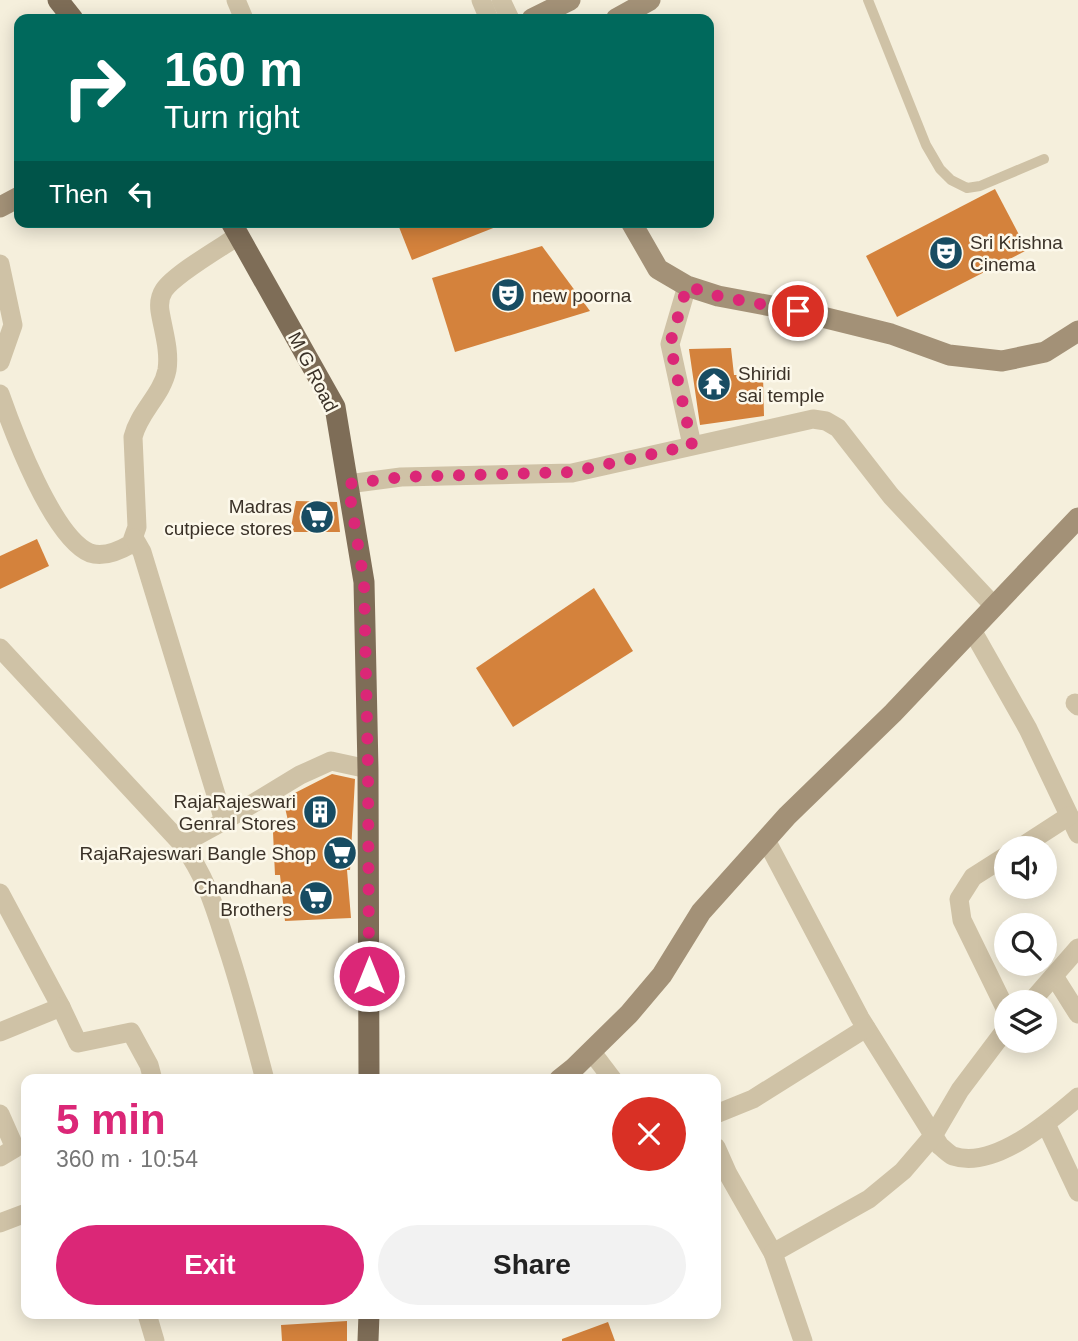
<!DOCTYPE html>
<meta charset="utf-8">
<style>
:root{--surface:#fff;--page:#f2f2f2;--text:#222;--muted:#767676;--accent:#db2777}
body{margin:0;font-family:Helvetica,sans-serif;background:var(--page);color:var(--text);height:100vh;display:flex;flex-direction:column;font-size:26px;white-space:nowrap}
*{box-sizing:border-box;margin:0}
p{font-size:23px;color:var(--muted)}
.icon{flex:none;width:38px;height:38px;fill:none;stroke:currentColor;stroke-width:2;stroke-linecap:round;stroke-linejoin:round}
.map{position:relative;flex:1;overflow:hidden}
.sheet{position:absolute;left:21px;top:1074px;width:700px;height:245px;display:flex;flex-direction:column;background:var(--surface);border-radius:14px;box-shadow:0 4px 18px #0003}
.sheet>*{flex:none}
.guide{position:absolute;left:14px;top:14px;width:700px;height:214px;border-radius:14px;box-shadow:0 4px 18px #0003;background:#00695c;color:#fff;overflow:hidden}
.fabs{position:absolute;left:994px;top:836px;display:grid;gap:14px}
.fabs a{display:grid;place-items:center;width:63px;height:63px;border-radius:50%;background:var(--surface);box-shadow:0 4px 18px #0003;font-size:35px}
.pin{position:absolute;display:grid;place-items:center;width:60px;height:60px;color:#fff;margin:-30px;border:4px solid #fff;border-radius:50%;box-shadow:0 2px 7px #0007}
.me{position:absolute;width:77px;margin:-38px;rotate:0deg;stroke-linejoin:round;filter:drop-shadow(0 0 5px #0008)}
.turn{display:flex;align-items:center;gap:24px;height:147px;padding:0 35px;font-size:32px}
.turn .icon{width:91px;height:91px;stroke-width:2.5}
.turn b{display:block;font-size:49px;line-height:60px}
.then{display:flex;align-items:center;height:66px;padding:0 35px;background:#0003;gap:14px;font-size:26px}
.round{display:grid;place-items:center;flex:none;width:74px;height:74px;border-radius:37px;background:var(--page)}
.head{display:flex;align-items:center;justify-content:space-between;height:119px;padding:0 35px}
h1{font-size:42px;font-weight:600;line-height:52px;color:var(--accent)}
.action{display:flex;gap:14px;margin-top:auto;padding:14px 35px}
.action a{flex:1;height:80px;border-radius:42px;background:var(--accent);color:#fff;font-size:28px;font-weight:600;line-height:80px;text-align:center}
.action a+a{background:var(--page);color:var(--text)}
.map>svg:first-child{display:block}
.building{fill:#d4823c}
.lines{fill:none;stroke-linecap:round;stroke-linejoin:round}
.lane{stroke:#cfc2a6;stroke-width:10}
.street{stroke:#cfc2a6;stroke-width:19}
.secondary{stroke:#a39177;stroke-width:21}
.primary{stroke:#7e6d57;stroke-width:21}
.route{stroke:#db2777;stroke-width:12;stroke-dasharray:0 21.6}
.labels{text-anchor:middle;dominant-baseline:central;stroke-width:5;stroke-linejoin:round;paint-order:stroke}
.poi-label{font-size:19px;fill:#3b3228;stroke:#fcf8ea;text-anchor:end}
.street-label{font-size:19px;fill:#3b3228;stroke:#fcf8ea}
</style>
<div class="map">
<svg width="1078" height="1341" viewBox="0 0 1078 1341">
<rect width="100%" height="100%" fill="#f5efdc"/>
<g class="building">
<path d="M995,189L1027,250L897,317L866,256Z"/>
<path d="M397,222H505L506,223L412,260Z"/>
<path d="M542,246L590,311L455,352L432,278Z"/>
<path d="M731,348L734,375H763L764,416L700,425L689,349Z"/>
<path d="M296,501L337,502L340,532H290Z"/>
<path d="M37,539L49,566L0,589V556Z"/>
<path d="M594,588L633,651L513,727L476,668Z"/>
<path d="M332,774L355,779L350,870H347L351,918L285,921L280,875H275L273,832L289,825L283,799Z"/>
<path d="M347,1321V1341H282L281,1325Z"/>
<path d="M608,1322L615,1341H562V1339Z"/>
</g>
<g class="lines">
<path class="lane" d="M868,0L926,145L940,169L951,180L967,188L980,186L1044,159"/>
<g class="street">
<path d="M236,0L244,19"/>
<path d="M481,0L489,19"/>
<path d="M501,0L510,19"/>
<path d="M0,264L13,325L0,362"/>
<path d="M687,286L670,344L692,445"/>
<path d="M0,394C13,431 53,538 90,553C104,558 119,551 131,544L137,527L133,437C139,412 162,395 167,370C170,350 163,330 160,311C159,304 160,296 164,290C175,274 220,248 238,236"/>
<path d="M348,484L401,477L572,473L813,419L826,421L838,428L891,496L994,606"/>
<path d="M134,538L142,552L224,821L182,844"/>
<path d="M972,630L1028,729L1078,834"/>
<path d="M0,648L182,844C206,877 214,905 226,943C241,988 253,1034 265,1080"/>
<path d="M1075,703L1078,706"/>
<path d="M224,821L300,775L331,761L368,769"/>
<path d="M766,840L860,1018L940,1146C944,1149 949,1154 953,1156C994,1170 1050,1121 1078,1097"/>
<path d="M1018,849L1069,816"/>
<path d="M1006,856L973,877L959,899L962,920L1006,1010"/>
<path d="M0,893L61,1007L0,1032"/>
<path d="M1054,976L1078,1014"/>
<path d="M1030,1003L1078,948"/>
<path d="M61,1007L78,1043L131,1032L149,1065L153,1080"/>
<path d="M591,1051L613,1080"/>
<path d="M0,1114L15,1148L0,1157"/>
<path d="M716,1114L753,1099L866,1028"/>
<path d="M1046,1124L1078,1192"/>
<path d="M716,1147L728,1174L773,1253L803,1341"/>
<path d="M0,1223L26,1213"/>
<path d="M773,1253L869,1199L903,1171L933,1136L960,1090L1006,1029"/>
<path d="M147,1314L155,1341"/>
</g>
<g class="secondary">
<path d="M532,19L570,0"/>
<path d="M616,19L650,0"/>
<path d="M0,207L19,197"/>
<path d="M631,222L658,269L687,286L718,296L798,311L891,334L949,355L1002,361L1045,352L1078,331"/>
<path d="M559,1080L574,1068L629,1014L662,975L701,912L787,816L893,713L1078,518"/>
</g>
<g class="primary">
<path d="M58,0L73,19"/>
<path d="M231,222L335,407L364,582L368,769L369,1080"/>
<path d="M368,1341L369,1314"/>
</g>
</g>
<g class="lines">
<path class="route" d="M369,976L368,769L364,582L348,484L401,477L572,472L692,445L670,344L687,286L718,296L798,311"/>
</g>
<defs>
<g id="theatre-disc" transform="scale(1.75)"><circle r="9.5" fill="#184c62" stroke="#fcf8ea"/><path d="M-5-5.5Q0-4 5-5.5V0Q5 5 0 6Q-5 5-5 0ZM-3.3-2.5H-1v1.5H-3.3ZM1-2.5H3.3v1.5H1ZM-2.8 1Q0 5.5 2.8 1Z" fill="#fff"/></g>
<g id="temple-disc" transform="scale(1.75)"><circle r="9.5" fill="#184c62" stroke="#fcf8ea"/><path d="M0-6L5-2H3V0L6.5 2.5H4V6H1.5V3h-3V6H-4V2.5H-6.5L-3 0V-2H-5Z" fill="#fff"/></g>
<g id="supermarket-disc" transform="scale(1.75)"><circle r="9.5" fill="#184c62" stroke="#fcf8ea"/><path d="M-6-5.5h2.5l.6 2H6L4.5 2H-2.5L-4.4-4H-6ZM-1.5 3.2a1.3 1.3 0 1 0 .1 0ZM3 3.2a1.3 1.3 0 1 0 .1 0Z" fill="#fff"/></g>
<g id="building-disc" transform="scale(1.75)"><circle r="9.5" fill="#184c62" stroke="#fcf8ea"/><path d="M-4-6H4V6H1V3H-1V6H-4ZM-2.5-4.3h1.7v1.8h-1.7ZM.8-4.3h1.7v1.8H.8ZM-2.5-1h1.7V.8h-1.7ZM.8-1h1.7V.8H.8Z" fill="#fff"/></g>
</defs>
<g fill-rule="evenodd">
<use href="#theatre-disc" x="946" y="253"/>
<use href="#theatre-disc" x="508" y="295"/>
<use href="#temple-disc" x="714" y="384"/>
<use href="#supermarket-disc" x="317" y="517"/>
<use href="#building-disc" x="320" y="812"/>
<use href="#supermarket-disc" x="340" y="853"/>
<use href="#supermarket-disc" x="316" y="898"/>
</g>
<g class="labels">
<g class="poi-label">
<text x="970" y="242" text-anchor="start">Sri Krishna<tspan x="970" dy="22">Cinema</tspan></text>
<text x="532" y="295" text-anchor="start">new poorna</text>
<text x="738" y="373" text-anchor="start">Shiridi<tspan x="738" dy="22">sai temple</tspan></text>
<text x="292" y="506">Madras<tspan x="292" dy="22">cutpiece stores</tspan></text>
<text x="296" y="801">RajaRajeswari<tspan x="296" dy="22">Genral Stores</tspan></text>
<text x="316" y="853">RajaRajeswari Bangle Shop</text>
<text x="292" y="887">Chandhana<tspan x="292" dy="22">Brothers</tspan></text>
</g>
<g class="street-label">
<text transform="translate(313 372) rotate(63)">M G Road</text>
</g>
</g>
</svg>
<div class="fabs">
<a><svg class="icon" aria-label="sound" viewBox="0 0 24 24"><path d="M4 9h4l5-4v14l-5-4H4zM17 9q2 3 0 6"/></svg></a>
<a><svg class="icon" aria-label="search" viewBox="0 0 24 24"><circle cx="10" cy="10" r="6"/><path d="M15 15l6 6"/></svg></a>
<a><svg class="icon" aria-label="layers" viewBox="0 0 24 24"><path d="M12 4l9 5-9 5-9-5zM3 14l9 5 9-5"/></svg></a>
</div>
<div class="pin" style="left:798px;top:311px;background:#d93025"><svg class="icon" aria-label="arrive" viewBox="0 0 24 24"><path d="M6 21V4h12l-3 4 3 4H6"/></svg></div>
<svg class="me" style="left:369px;top:976px" viewBox="-20 -20 40 40"><circle r="17" fill="#db2777" stroke="#fff" stroke-width="3"/><path d="M0-11L8 9 0 5-8 9z" fill="#fff"/></svg>
<div class="guide">
<div class="turn"><svg class="icon" aria-label="right" viewBox="0 0 24 24"><path d="M7 20v-9h11M14 6l5 5-5 5"/></svg><div><b>160 m</b>Turn right</div></div>
<div class="then">Then<svg class="icon" aria-label="left" viewBox="0 0 24 24"><path d="M17 20v-9H6M10 6l-5 5 5 5"/></svg></div>
</div>
<section class="sheet">
<div class="head"><div><h1>5 min</h1><p>360 m · 10:54</p></div><a class="round" style="background:#d93025;color:#fff"><svg class="icon" aria-label="close" viewBox="0 0 24 24"><path d="M6 6l12 12M18 6L6 18"/></svg></a></div>
<div class="action"><a>Exit</a><a>Share</a></div>
</section>
</div>
